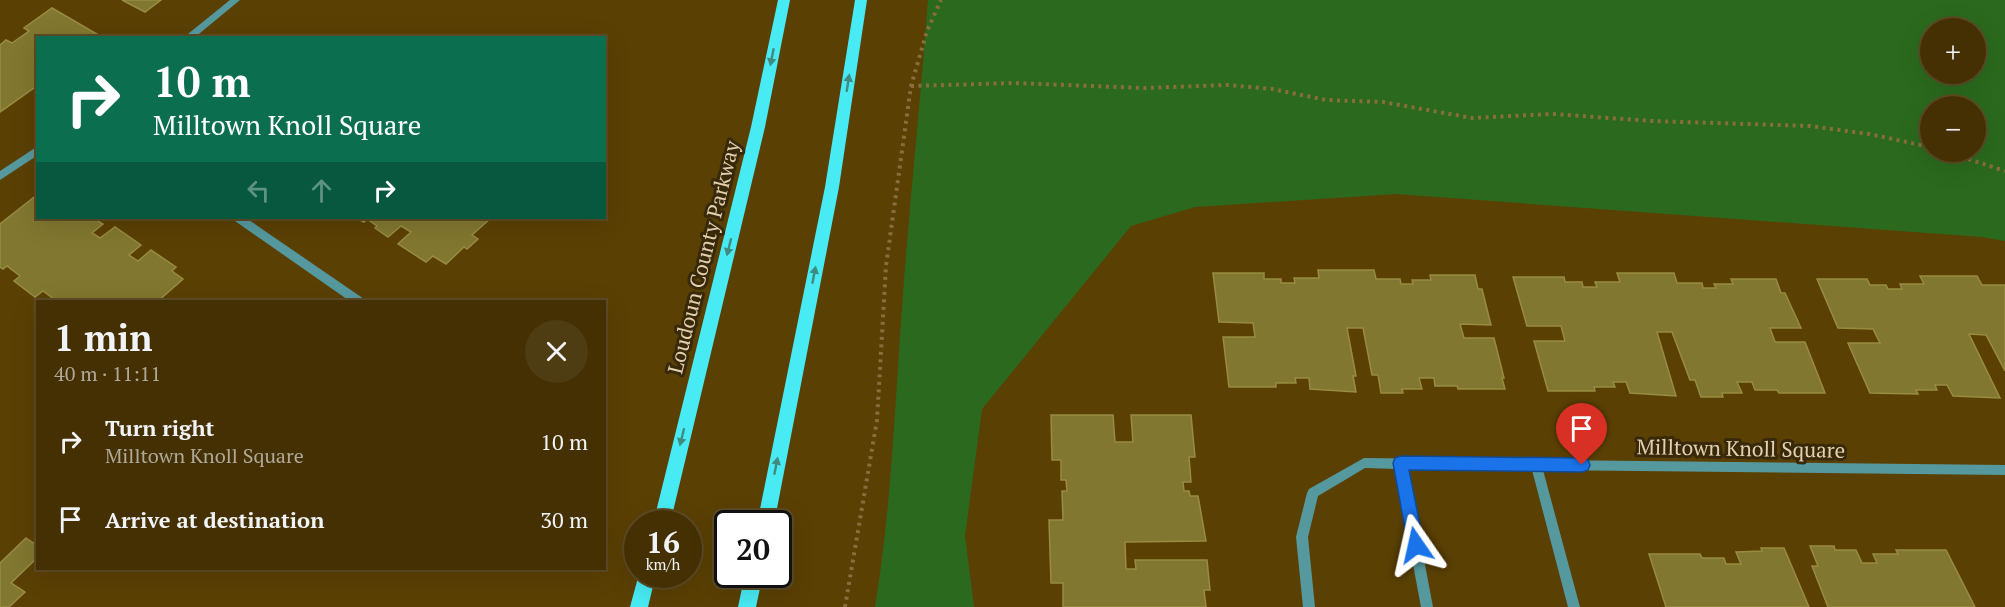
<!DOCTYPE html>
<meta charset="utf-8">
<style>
:root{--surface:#443003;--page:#4e3c12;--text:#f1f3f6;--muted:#afa99a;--line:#5c4b25}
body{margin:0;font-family:"PT Serif",serif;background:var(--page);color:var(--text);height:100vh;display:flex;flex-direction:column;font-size:22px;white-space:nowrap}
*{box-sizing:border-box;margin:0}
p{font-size:20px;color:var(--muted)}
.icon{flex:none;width:33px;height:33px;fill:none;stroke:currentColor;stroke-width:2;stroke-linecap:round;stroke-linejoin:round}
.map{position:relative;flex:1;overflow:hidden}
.details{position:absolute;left:36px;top:300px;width:570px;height:270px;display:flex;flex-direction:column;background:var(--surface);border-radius:0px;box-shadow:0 6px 24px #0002,0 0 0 2px var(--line)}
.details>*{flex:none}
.hud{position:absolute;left:36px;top:36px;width:570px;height:183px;border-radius:0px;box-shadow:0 6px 24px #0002,0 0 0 2px var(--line);background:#0b6e4f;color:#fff;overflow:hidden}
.buttons{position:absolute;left:1920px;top:18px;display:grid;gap:12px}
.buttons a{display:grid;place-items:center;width:66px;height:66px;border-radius:50%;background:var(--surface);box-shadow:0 6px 24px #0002,0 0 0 2px var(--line);font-size:30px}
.speed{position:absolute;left:624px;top:510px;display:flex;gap:12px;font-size:30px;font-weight:700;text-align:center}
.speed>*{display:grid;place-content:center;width:78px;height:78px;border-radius:50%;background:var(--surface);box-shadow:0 6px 24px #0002,0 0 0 2px var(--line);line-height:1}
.speed small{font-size:15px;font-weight:400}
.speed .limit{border:3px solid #111;border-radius:9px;background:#fff;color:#111}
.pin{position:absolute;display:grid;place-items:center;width:51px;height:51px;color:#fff;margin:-62px -26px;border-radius:50% 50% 50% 0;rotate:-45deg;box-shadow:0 0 6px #0007}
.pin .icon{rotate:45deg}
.me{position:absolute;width:66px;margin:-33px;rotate:349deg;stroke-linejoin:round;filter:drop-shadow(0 0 4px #0008)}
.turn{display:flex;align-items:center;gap:21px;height:126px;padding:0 18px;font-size:27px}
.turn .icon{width:78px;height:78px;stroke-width:2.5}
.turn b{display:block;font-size:42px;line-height:51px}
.lanes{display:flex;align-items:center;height:57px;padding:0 18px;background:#0003;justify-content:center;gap:30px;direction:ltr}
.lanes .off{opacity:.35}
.round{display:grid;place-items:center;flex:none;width:63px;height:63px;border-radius:32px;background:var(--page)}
.headline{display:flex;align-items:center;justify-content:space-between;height:102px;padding:0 18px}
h1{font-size:36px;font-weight:700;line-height:45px}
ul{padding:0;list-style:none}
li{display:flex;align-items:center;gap:18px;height:78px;padding:0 18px}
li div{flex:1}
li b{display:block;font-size:22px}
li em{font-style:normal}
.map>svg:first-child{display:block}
.green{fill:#2b6a1e;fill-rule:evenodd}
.building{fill:#827730;stroke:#988c40;stroke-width:1.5}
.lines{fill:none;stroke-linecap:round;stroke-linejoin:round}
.path{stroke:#876e3b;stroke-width:4;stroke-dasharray:3 4.5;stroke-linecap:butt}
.minor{fill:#55999e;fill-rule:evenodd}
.major{fill:#48ebf4;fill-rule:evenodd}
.oneway{fill:#408a80}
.route{fill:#1a73e8;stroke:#114b97;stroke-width:1.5}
.labels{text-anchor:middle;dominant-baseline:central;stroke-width:6;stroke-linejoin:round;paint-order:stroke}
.street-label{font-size:21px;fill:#e3cfae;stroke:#38290b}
</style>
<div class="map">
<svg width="2005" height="607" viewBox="0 0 2005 607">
<rect width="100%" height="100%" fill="#5b4004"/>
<path class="green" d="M928,0H2005V241L1982,237L1396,194L1195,207L1131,226L982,409L965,536L974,607H875C892,504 895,399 903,295C910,196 921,98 928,0ZM1930,28H1976V74H1930ZM1930,106H1976V152H1930Z"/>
<g class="building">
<path d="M122,0H161L145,12Z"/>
<path d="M52,8L102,37L38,38V85L0,112V45L6,40L12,43L29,31L24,28Z"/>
<path d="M38,194V218H93L103,224L92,233L100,238L115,227L141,245L129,255L138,261L151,250L176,267L172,271L183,279L157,302H53L55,300L43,291L35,297L14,281L20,276L7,266L3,269L0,267V224Z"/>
<path d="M356,218H491L472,235L478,239L467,249L464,247L446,264L433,256L426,262L398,244L411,232L401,226L388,237L375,228L377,226L367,219L364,222Z"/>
<path d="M1318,270H1374L1376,279H1400L1401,284H1413L1412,280H1431L1430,275H1475L1478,289H1482L1491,325L1460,324L1464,338H1494L1504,378H1502L1505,389H1458L1457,386H1435L1434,378H1419L1422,389H1402L1403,393H1381L1378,375H1372L1363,328H1347L1356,376H1353L1356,392L1310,389L1309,378H1295L1296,383H1276V387H1229L1223,337H1255L1253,323L1219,322L1213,273H1264V279H1281V283H1295L1294,278H1319Z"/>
<path d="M1617,273H1674L1677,283H1702L1703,288H1716L1714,284H1733L1731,279H1776L1781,293H1785L1801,328H1770L1775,342H1805L1825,393H1779L1777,390H1755L1752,382H1737L1742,393H1722L1723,397H1701L1695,380H1690L1672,332H1657L1676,396L1630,393L1626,382H1613L1615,387H1594L1595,391H1548L1534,341H1565L1561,326H1527L1513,277H1564L1565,282H1582L1583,287H1597L1595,282H1620Z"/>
<path d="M1920,276H1977L1982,285H2005V371L1986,335L1969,334L2000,398L1953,396L1947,385H1935L1937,390H1916L1918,394L1870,393L1848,343H1880L1873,329L1838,328L1817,279H1867L1870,285H1886L1888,289H1902L1900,284H1924Z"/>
<path d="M1051,415H1113L1115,442H1133L1131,415H1191L1195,457H1189L1191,482H1183L1184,491H1189L1190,496H1198L1206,541L1125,542L1126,569H1136L1135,560H1207L1210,590H1204L1206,607H1063V583H1051L1049,520H1063L1062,491H1067L1066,480H1061V460H1052Z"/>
<path d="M26,538L38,546V557L11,583L25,592L9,607H0V563Z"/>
<path d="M1810,546H1834L1835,550H1856L1862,563H1877L1873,554H1898L1896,550H1946L1975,607H1828L1812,566H1818Z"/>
<path d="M1761,548H1784L1809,607H1666L1649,554H1700L1702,558H1724L1726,564H1741L1736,552L1762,551Z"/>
</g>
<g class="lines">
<g class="path">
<path d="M911,86L1014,83L1144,88L1228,85L1272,89L1326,100L1383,102L1472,118L1553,114L1652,121L1810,126L1869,134L1930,147"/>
<path d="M1947,152L2005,171"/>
<path d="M845,607L877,420L886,266L911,86L927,31L941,0"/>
</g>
<g class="minor">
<path d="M230,0H240L194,38H183Z"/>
<path d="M38,146V155L0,180V171Z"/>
<path d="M234,218H246L364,299L365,302H351L235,221Z"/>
<path d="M1364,458L2005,465V475L1543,470L1580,607H1568L1532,470L1407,469L1433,607H1421L1395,469L1365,468L1318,496L1308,537L1315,607H1303L1296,537L1307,493L1309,489Z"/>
</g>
<g class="major">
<path d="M778,0H790L765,127L670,524H653L751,127Z"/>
<path d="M855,0H867L839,187L774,524H757L825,187Z"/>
<path d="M639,574H656L648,607H630Z"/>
<path d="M745,574H763L756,607H738Z"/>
</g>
</g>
<defs><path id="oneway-solid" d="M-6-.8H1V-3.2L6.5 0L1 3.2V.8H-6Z" transform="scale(1.5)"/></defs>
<g class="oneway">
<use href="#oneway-solid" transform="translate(772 57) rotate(101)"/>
<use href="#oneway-solid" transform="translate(848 83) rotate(-81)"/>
<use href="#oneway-solid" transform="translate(729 247) rotate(104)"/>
<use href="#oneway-solid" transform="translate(814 275) rotate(-79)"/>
<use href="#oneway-solid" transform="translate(682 437) rotate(104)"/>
<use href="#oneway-solid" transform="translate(776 466) rotate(-79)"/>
</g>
<path class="route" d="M1401,456L1582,458L1588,460L1590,465L1588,470L1582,472L1409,470L1424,545L1421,551L1416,553L1410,551L1408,545L1393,463L1395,458Z"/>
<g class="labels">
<g class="street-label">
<text transform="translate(703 257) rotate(-76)">Loudoun County Parkway</text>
<text transform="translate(1741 448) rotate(1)">Milltown Knoll Square</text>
</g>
</g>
</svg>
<div class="buttons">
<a>+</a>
<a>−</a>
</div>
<div class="speed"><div>16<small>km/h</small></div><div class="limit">20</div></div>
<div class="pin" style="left:1582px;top:465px;background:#d93025"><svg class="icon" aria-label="arrive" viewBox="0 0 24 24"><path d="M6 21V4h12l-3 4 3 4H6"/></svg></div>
<svg class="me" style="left:1416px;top:545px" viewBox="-20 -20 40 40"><path d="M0-17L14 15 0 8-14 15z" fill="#1a73e8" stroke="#fff" stroke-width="4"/></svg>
<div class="hud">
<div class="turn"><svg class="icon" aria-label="right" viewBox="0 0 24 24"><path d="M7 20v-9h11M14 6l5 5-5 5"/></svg><div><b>10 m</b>Milltown Knoll Square</div></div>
<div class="lanes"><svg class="icon off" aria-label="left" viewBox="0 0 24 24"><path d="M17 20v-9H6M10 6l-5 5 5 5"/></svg><svg class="icon off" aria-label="ahead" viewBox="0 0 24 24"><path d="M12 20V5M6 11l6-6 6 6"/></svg><svg class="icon" aria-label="right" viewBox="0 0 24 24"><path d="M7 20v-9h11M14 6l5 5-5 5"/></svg></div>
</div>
<section class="details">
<div class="headline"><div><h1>1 min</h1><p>40 m · 11:11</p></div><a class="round"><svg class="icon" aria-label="close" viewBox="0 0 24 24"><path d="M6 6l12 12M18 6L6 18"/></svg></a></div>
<ul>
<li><svg class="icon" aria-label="right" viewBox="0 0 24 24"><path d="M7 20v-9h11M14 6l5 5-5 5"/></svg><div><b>Turn right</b><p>Milltown Knoll Square</p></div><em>10 m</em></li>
<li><svg class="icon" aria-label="arrive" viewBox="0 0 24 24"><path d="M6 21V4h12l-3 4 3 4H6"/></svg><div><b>Arrive at destination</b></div><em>30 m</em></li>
</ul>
</section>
</div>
